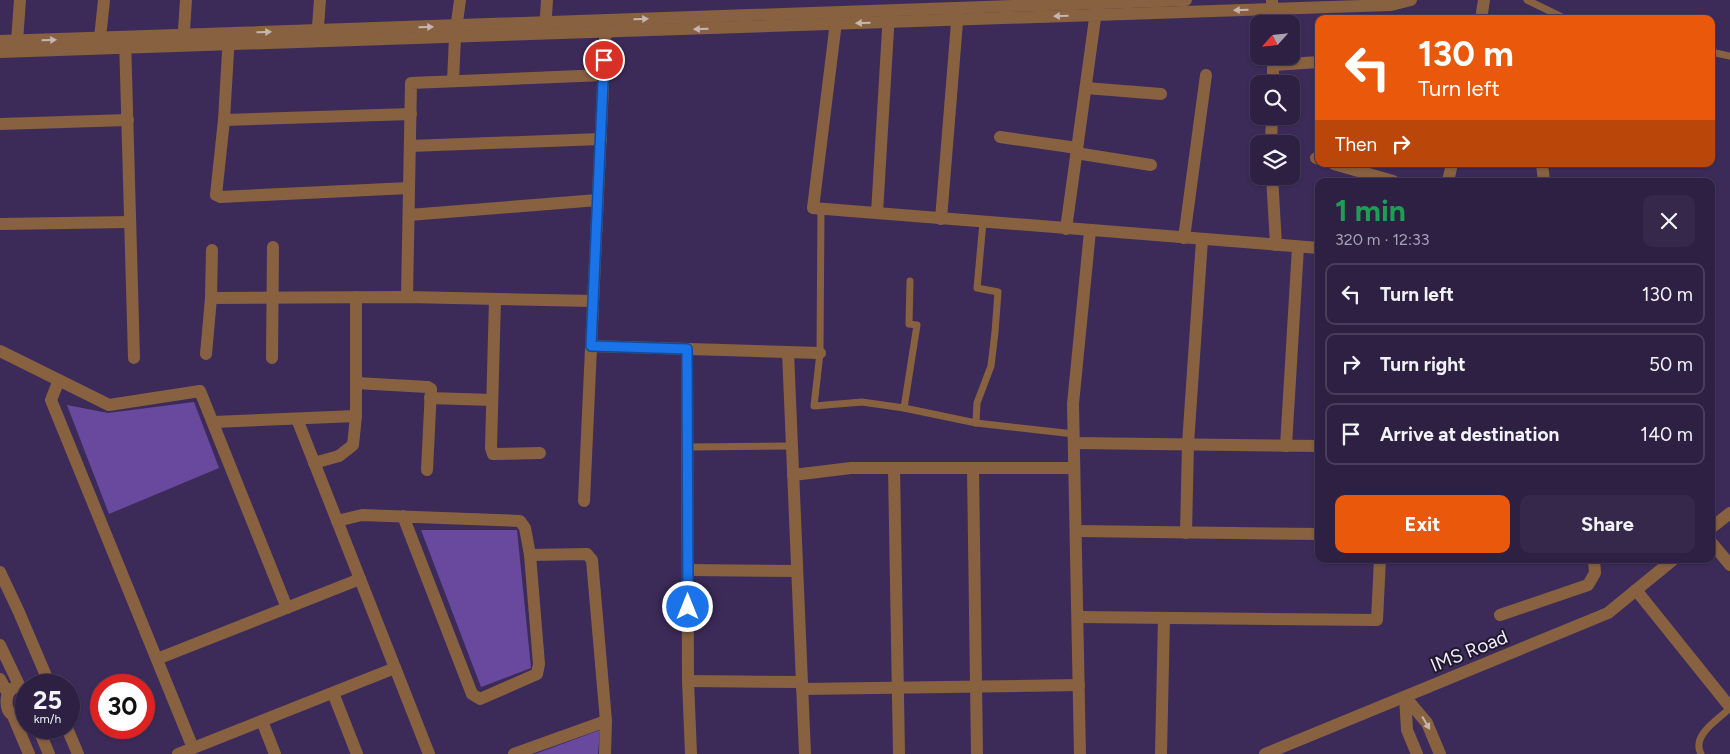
<!DOCTYPE html>
<meta charset="utf-8">
<style>
:root{--surface:#2d2043;--page:#35284a;--text:#f1f3f6;--muted:#a7a3b2;--line:#483e5c;--accent:#ea580c}
body{margin:0;font-family:Figtree,sans-serif;background:var(--page);color:var(--text);height:100vh;display:flex;flex-direction:column;font-size:19px;white-space:nowrap}
*{box-sizing:border-box;margin:0}
p{font-size:16px;color:var(--muted)}
.icon{flex:none;width:28px;height:28px;fill:none;stroke:currentColor;stroke-width:2;stroke-linecap:round;stroke-linejoin:round}
.map{position:relative;flex:1;overflow:hidden}
.sheet{position:absolute;left:1315px;top:178px;width:400px;height:385px;display:flex;flex-direction:column;background:var(--surface);border-radius:10px;box-shadow:0 1px 4px #0004,0 0 0 1px var(--line)}
.sheet>*{flex:none}
.top-card{position:absolute;left:1315px;top:15px;width:400px;height:152px;border-radius:10px;box-shadow:0 1px 4px #0004,0 0 0 1px var(--line);background:#ea580c;color:#fff;overflow:hidden}
.needle{width:32px;rotate:243deg}
.buttons{position:absolute;left:1250px;top:15px;display:grid;gap:10px}
.buttons a{display:grid;place-items:center;width:50px;height:50px;border-radius:10px;background:var(--surface);box-shadow:0 1px 4px #0004,0 0 0 1px var(--line);font-size:25px}
.speed{position:absolute;left:15px;top:674px;display:flex;gap:10px;font-size:25px;font-weight:700;text-align:center}
.speed>*{display:grid;place-content:center;width:65px;height:65px;border-radius:50%;background:var(--surface);box-shadow:0 1px 4px #0004,0 0 0 1px var(--line);line-height:1}
.speed small{font-size:12px;font-weight:400}
.speed .limit{border:8px solid #d22;background:#fff;color:#111}
.pin{position:absolute;display:grid;place-items:center;width:42px;height:42px;color:#fff;margin:-21px;border:2px solid #fff;border-radius:50%;box-shadow:0 1px 5px #0007}
.me{position:absolute;width:55px;margin:-28px;rotate:0deg;stroke-linejoin:round;filter:drop-shadow(0 0 4px #0008)}
.turn{display:flex;align-items:center;gap:18px;height:105px;padding:0 20px;font-size:22px}
.turn .icon{width:65px;height:65px;stroke-width:2.5}
.turn b{display:block;font-size:35px;line-height:42px}
.then{display:flex;align-items:center;height:48px;padding:0 20px;background:#0003;gap:10px;font-size:19px}
.round{display:grid;place-items:center;flex:none;width:52px;height:52px;border-radius:10px;background:var(--page)}
.summary{display:flex;align-items:center;justify-content:space-between;height:85px;padding:0 20px}
h1{font-size:30px;font-weight:700;line-height:38px;color:#1e9e55}
.button{display:flex;gap:10px;margin-top:auto;padding:10px 20px}
.button a{flex:1;height:58px;border-radius:10px;background:var(--accent);color:#fff;font-size:20px;font-weight:700;line-height:58px;text-align:center}
.button a+a{background:var(--page);color:var(--text)}
ul{padding:0;list-style:none}
li{display:flex;align-items:center;gap:15px;height:62px;margin:0 10px 8px;padding:0 10px;border:2px solid var(--line);border-radius:10px}
li div{flex:1}
li b{display:block;font-size:19px}
li em{font-style:normal}
.map>svg:first-child{display:block}
.green{fill:#69499d}
.lines{fill:none;stroke-linecap:round;stroke-linejoin:round}
.service{stroke:#886141;stroke-width:7}
.minor{stroke:#886141;stroke-width:12}
.tertiary{stroke:#886141;stroke-width:12}
.oneway{fill:#c6b4b2}
.route-casing{stroke:#114b97;stroke-width:12}
.route{stroke:#1a73e8;stroke-width:9}
.labels{text-anchor:middle;dominant-baseline:central;stroke-width:4;stroke-linejoin:round;paint-order:stroke}
.street-label{font-size:19px;fill:#f0ebfd;stroke:#20192e}
</style>
<div class="map">
<svg width="1730" height="754" viewBox="0 0 1730 754">
<rect width="100%" height="100%" fill="#3c2b59"/>
<g class="green">
<path d="M194,402L219,468L109,514L67,405L108,413Z"/>
<path d="M421,530H517L531,668L481,687Z"/>
<path d="M600,730L598,754H535Z"/>
</g>
<g class="lines">
<g class="service">
<path d="M1527,0L1566,19"/>
<path d="M1711,52L1730,56"/>
<path d="M821,209L820,353L814,406L862,402L904,408L976,423L1074,434"/>
<path d="M904,408L917,325L909,324L910,281"/>
<path d="M976,423L977,403L991,366L995,332L998,292L977,288L983,222"/>
<path d="M688,447L792,446"/>
<path d="M1701,754C1691,735 1718,720 1730,708"/>
</g>
<g class="minor">
<path d="M1272,0V24"/>
<path d="M837,14L813,208L1319,248"/>
<path d="M1481,19L1484,0"/>
<path d="M545,32L547,0"/>
<path d="M229,35L224,120L216,195L220,197L409,188"/>
<path d="M100,38L104,0"/>
<path d="M125,38L134,358"/>
<path d="M317,39L320,0"/>
<path d="M17,41L20,0"/>
<path d="M183,45L186,0"/>
<path d="M1273,65L1319,62"/>
<path d="M453,81L455,37L460,0"/>
<path d="M1273,84V56"/>
<path d="M1086,88L1161,94"/>
<path d="M224,120L411,114"/>
<path d="M0,124L128,120"/>
<path d="M1000,137L1077,148"/>
<path d="M1271,144L1272,116"/>
<path d="M410,146L601,139"/>
<path d="M1076,153L1151,165"/>
<path d="M1316,158L1319,159"/>
<path d="M1334,164L1393,181"/>
<path d="M1542,164L1544,181"/>
<path d="M1272,176L1276,245"/>
<path d="M1448,181L1452,164"/>
<path d="M877,213L889,13"/>
<path d="M409,215L598,200"/>
<path d="M941,219L958,10"/>
<path d="M0,224L130,222"/>
<path d="M1066,229L1097,4"/>
<path d="M1184,238L1206,75"/>
<path d="M407,297L411,83L604,75"/>
<path d="M211,298L407,297L593,301"/>
<path d="M495,299L491,448L493,454L540,453"/>
<path d="M591,346L820,353"/>
<path d="M687,349L688,681L691,754"/>
<path d="M0,351L109,405L200,391L287,608"/>
<path d="M788,352L805,754"/>
<path d="M206,354L211,298L212,250"/>
<path d="M272,358L273,247"/>
<path d="M59,380L51,400L193,748"/>
<path d="M356,383L428,387L431,389L427,470"/>
<path d="M430,398L492,400"/>
<path d="M297,419L429,754"/>
<path d="M213,422L356,416"/>
<path d="M1074,443L1319,446"/>
<path d="M1286,446L1298,247"/>
<path d="M314,463L339,456L353,445L356,416V297"/>
<path d="M894,468L899,754"/>
<path d="M973,468L977,754"/>
<path d="M793,475L851,468H1074"/>
<path d="M584,501L606,20"/>
<path d="M337,521L362,515L520,521L525,528L530,555L539,664L537,674L480,699L472,694L403,516"/>
<path d="M1711,528L1730,513"/>
<path d="M1076,531L1319,534"/>
<path d="M1186,533L1188,444L1202,240"/>
<path d="M1711,542L1730,565"/>
<path d="M530,555L587,554L592,560L606,721L605,754"/>
<path d="M688,570L797,571"/>
<path d="M0,572L18,610L50,685"/>
<path d="M1636,590L1730,707"/>
<path d="M1500,615L1588,585L1595,573L1594,559"/>
<path d="M1078,617L1377,620L1380,559"/>
<path d="M157,659L360,579"/>
<path d="M688,681L802,682"/>
<path d="M802,689L1079,685"/>
<path d="M333,693L357,754"/>
<path d="M1405,697L1427,723L1440,754"/>
<path d="M1405,697L1407,730L1417,754"/>
<path d="M262,721L275,754"/>
<path d="M67,728L78,754"/>
<path d="M178,754L395,668"/>
<path d="M514,754L606,721"/>
<path d="M1080,754L1073,404L1090,231"/>
<path d="M1161,754L1164,618"/>
<path d="M1265,754L1608,613L1674,559"/>
</g>
<g class="tertiary">
<path d="M0,41L1186,0"/>
<path d="M0,52L1391,5L1411,0"/>
<path d="M0,645L20,687"/>
<path d="M0,679L7,692"/>
<path d="M26,689C0,676 0,728 26,714"/>
<path d="M13,716L29,754"/>
<path d="M38,728L49,754"/>
</g>
</g>
<defs><path id="oneway-solid" d="M-6-.8H1V-3.2L6.5 0L1 3.2V.8H-6Z" transform="scale(1.25)"/></defs>
<g class="oneway">
<use href="#oneway-solid" transform="translate(1241 10) rotate(178)"/>
<use href="#oneway-solid" transform="translate(1061 16) rotate(178)"/>
<use href="#oneway-solid" transform="translate(641 19) rotate(-2)"/>
<use href="#oneway-solid" transform="translate(863 23) rotate(178)"/>
<use href="#oneway-solid" transform="translate(426 27) rotate(-2)"/>
<use href="#oneway-solid" transform="translate(701 29) rotate(178)"/>
<use href="#oneway-solid" transform="translate(264 32) rotate(-2)"/>
<use href="#oneway-solid" transform="translate(49 40) rotate(-2)"/>
<use href="#oneway-solid" transform="translate(1426 723) rotate(59)"/>
</g>
<g class="lines">
<g class="route-casing">
<path id="route" d="M604,60L591,346L687,349L688,607"/>
</g>
<use href="#route" class="route"/>
</g>
<g class="labels">
<g class="street-label">
<text transform="translate(1469 651) rotate(-22)">IMS Road</text>
</g>
</g>
</svg>
<div class="buttons">
<a><svg class="needle" viewBox="-14 -14 28 28"><path d="M0-13l5 13h-10z" fill="#e53935"/><path d="M0 13l5-13h-10z" fill="#a7a3b2"/></svg></a>
<a><svg class="icon" aria-label="search" viewBox="0 0 24 24"><circle cx="10" cy="10" r="6"/><path d="M15 15l6 6"/></svg></a>
<a><svg class="icon" aria-label="layers" viewBox="0 0 24 24"><path d="M12 4l9 5-9 5-9-5zM3 14l9 5 9-5"/></svg></a>
</div>
<div class="speed"><div>25<small>km/h</small></div><div class="limit">30</div></div>
<div class="pin" style="left:604px;top:60px;background:#d93025"><svg class="icon" aria-label="arrive" viewBox="0 0 24 24"><path d="M6 21V4h12l-3 4 3 4H6"/></svg></div>
<svg class="me" style="left:688px;top:607px" viewBox="-20 -20 40 40"><circle r="17" fill="#1a73e8" stroke="#fff" stroke-width="3"/><path d="M0-11L8 9 0 5-8 9z" fill="#fff"/></svg>
<div class="top-card">
<div class="turn"><svg class="icon" aria-label="left" viewBox="0 0 24 24"><path d="M17 20v-9H6M10 6l-5 5 5 5"/></svg><div><b>130 m</b>Turn left</div></div>
<div class="then">Then<svg class="icon" aria-label="right" viewBox="0 0 24 24"><path d="M7 20v-9h11M14 6l5 5-5 5"/></svg></div>
</div>
<section class="sheet">
<div class="summary"><div><h1>1 min</h1><p>320 m · 12:33</p></div><a class="round"><svg class="icon" aria-label="close" viewBox="0 0 24 24"><path d="M6 6l12 12M18 6L6 18"/></svg></a></div>
<ul>
<li><svg class="icon" aria-label="left" viewBox="0 0 24 24"><path d="M17 20v-9H6M10 6l-5 5 5 5"/></svg><div><b>Turn left</b></div><em>130 m</em></li>
<li><svg class="icon" aria-label="right" viewBox="0 0 24 24"><path d="M7 20v-9h11M14 6l5 5-5 5"/></svg><div><b>Turn right</b></div><em>50 m</em></li>
<li><svg class="icon" aria-label="arrive" viewBox="0 0 24 24"><path d="M6 21V4h12l-3 4 3 4H6"/></svg><div><b>Arrive at destination</b></div><em>140 m</em></li>
</ul>
<div class="button"><a>Exit</a><a>Share</a></div>
</section>
</div>
